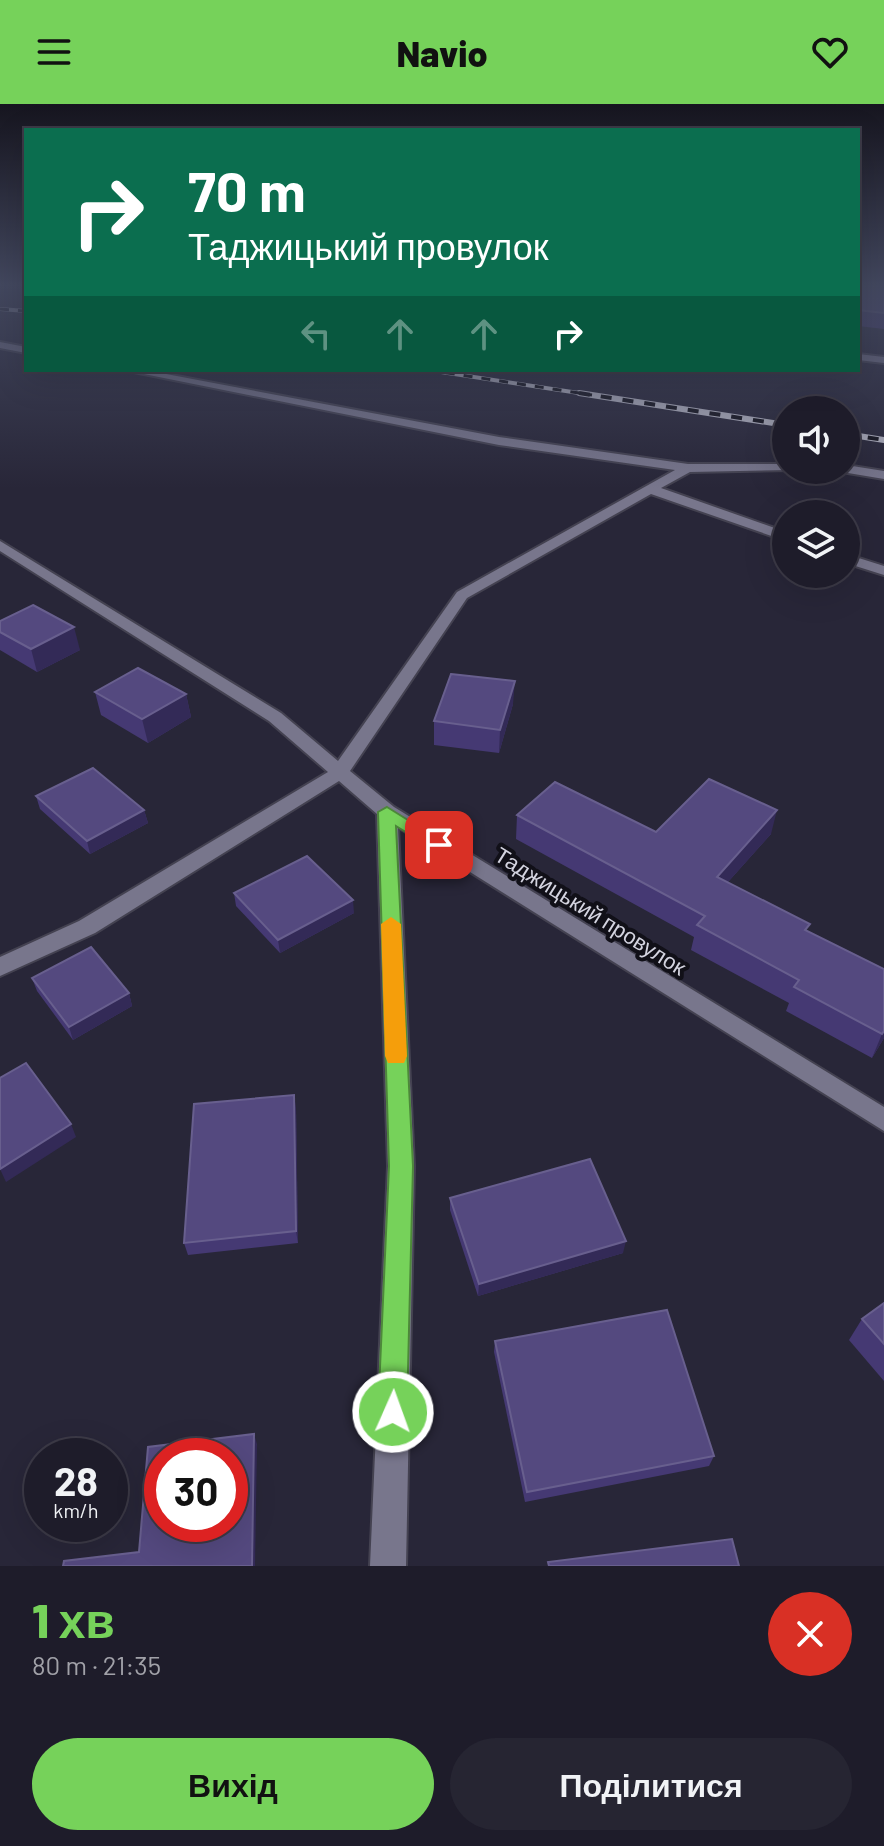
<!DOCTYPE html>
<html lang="uk">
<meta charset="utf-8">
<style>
:root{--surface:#1e1c2a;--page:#262532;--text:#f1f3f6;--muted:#a1a1a8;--line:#3c3a47;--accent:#76d25a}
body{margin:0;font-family:Barlow,sans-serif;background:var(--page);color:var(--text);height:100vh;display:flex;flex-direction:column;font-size:30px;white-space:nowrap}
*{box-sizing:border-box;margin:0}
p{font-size:26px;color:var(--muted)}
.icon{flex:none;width:44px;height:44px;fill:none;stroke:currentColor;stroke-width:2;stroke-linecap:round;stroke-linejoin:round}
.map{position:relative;height:1462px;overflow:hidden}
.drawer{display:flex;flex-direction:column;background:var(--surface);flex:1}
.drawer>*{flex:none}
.banner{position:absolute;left:24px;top:24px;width:836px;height:244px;border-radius:0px;box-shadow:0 8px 32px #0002,0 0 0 2px var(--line);background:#0b6e4f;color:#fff;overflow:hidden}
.fabs{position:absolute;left:772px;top:292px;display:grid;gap:16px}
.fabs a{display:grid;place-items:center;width:88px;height:88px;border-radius:50%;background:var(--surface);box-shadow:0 8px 32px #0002,0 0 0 2px var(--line);font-size:40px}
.speed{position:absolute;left:24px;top:1334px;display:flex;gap:16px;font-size:40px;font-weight:700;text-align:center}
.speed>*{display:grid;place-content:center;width:104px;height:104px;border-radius:50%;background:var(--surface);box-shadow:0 8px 32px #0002,0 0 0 2px var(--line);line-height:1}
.speed small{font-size:20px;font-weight:400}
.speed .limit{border:12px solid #d22;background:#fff;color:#111}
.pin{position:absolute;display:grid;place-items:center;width:68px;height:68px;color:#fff;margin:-34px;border-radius:16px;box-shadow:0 4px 12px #0006}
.me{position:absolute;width:88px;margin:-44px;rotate:2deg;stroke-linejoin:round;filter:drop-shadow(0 0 6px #0008)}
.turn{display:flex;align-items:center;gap:28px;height:168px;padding:0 32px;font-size:36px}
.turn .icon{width:104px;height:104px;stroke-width:2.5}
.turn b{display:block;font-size:56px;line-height:68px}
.lanes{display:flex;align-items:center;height:76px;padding:0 32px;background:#0003;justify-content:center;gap:40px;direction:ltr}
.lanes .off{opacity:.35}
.round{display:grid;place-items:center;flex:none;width:84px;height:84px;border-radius:42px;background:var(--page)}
.overview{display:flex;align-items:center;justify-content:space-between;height:136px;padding:0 32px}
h1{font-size:48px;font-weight:800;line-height:60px;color:var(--accent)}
.action{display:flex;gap:16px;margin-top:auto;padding:16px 32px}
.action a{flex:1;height:92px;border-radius:48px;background:var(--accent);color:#111;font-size:32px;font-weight:800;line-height:92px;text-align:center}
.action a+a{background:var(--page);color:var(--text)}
header{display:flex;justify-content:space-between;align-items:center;height:104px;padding:0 32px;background:var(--accent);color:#111;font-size:36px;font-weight:800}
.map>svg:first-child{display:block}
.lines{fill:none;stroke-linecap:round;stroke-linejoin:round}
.minor-casing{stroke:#444251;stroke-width:4}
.minor{fill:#78768c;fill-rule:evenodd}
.rail-far1-casing{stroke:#babac7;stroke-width:4}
.rail-casing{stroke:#babac7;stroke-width:6}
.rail-far1{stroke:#111018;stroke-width:3;stroke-dasharray:9;stroke-linecap:butt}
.rail{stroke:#111018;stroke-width:4;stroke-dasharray:11;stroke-linecap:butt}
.wall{fill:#453973}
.shaded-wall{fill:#332a57}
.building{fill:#54497f;stroke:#685f8e;stroke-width:2;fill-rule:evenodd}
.route{fill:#76d25a;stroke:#4d883a;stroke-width:2}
.slow{fill:#f59e0b}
.labels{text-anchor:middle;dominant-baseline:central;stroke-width:8;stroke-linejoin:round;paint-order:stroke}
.street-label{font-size:22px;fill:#d4d4e0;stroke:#111018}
</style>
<header><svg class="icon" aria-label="menu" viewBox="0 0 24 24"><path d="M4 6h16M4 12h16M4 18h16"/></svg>Navio<svg class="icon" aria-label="heart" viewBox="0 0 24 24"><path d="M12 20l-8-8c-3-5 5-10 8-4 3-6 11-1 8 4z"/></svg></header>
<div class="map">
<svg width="884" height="1462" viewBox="0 0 884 1462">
<rect width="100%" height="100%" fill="#282638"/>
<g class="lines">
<g class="minor-casing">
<g id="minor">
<path d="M0,238L26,243V249L0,244Z"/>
<path d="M858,250L884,253V259L858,256Z"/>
<path d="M124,266H145L499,333L688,360H786V366H791L690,368L661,384L786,428V437L651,390L467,494L350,667L394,703L884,1003V1027L398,723L414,1062L406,1462H370L388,1062L377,710L339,677L95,829L0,872V853L79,817L328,668L269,617L0,447V437L281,609L338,657L457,488L675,366L499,341Z"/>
<path d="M846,361L884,367V375L842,368L846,366Z"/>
<path d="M846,450L884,462V471L846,459Z"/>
</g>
</g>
<use href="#minor" class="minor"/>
<g class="rail-far1-casing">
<g id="rail-far1">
<path d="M0,205L26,207"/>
<path d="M428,266L592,291"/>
</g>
</g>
<g class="rail-casing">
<g id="rail">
<path d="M579,289L786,321"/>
<path d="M846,330L884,336"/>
</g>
</g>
<use href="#rail-far1" class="rail-far1"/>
<use href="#rail" class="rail"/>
</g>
<g class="wall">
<path d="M858,180H884V225L858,222Z"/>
<path d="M0,517L80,546L37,568L0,546Z"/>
<path d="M95,588L186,590L191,613L148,639L101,611Z"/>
<path d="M513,600L499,649L434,641V617Z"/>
<path d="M36,692L144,706L148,719L90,750L40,705Z"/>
<path d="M517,711L656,728L771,730L728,778L808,827L884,865V934L872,954L786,907L789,899L691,846L694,833L516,735Z"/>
<path d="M234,789L354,809L280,849L236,802Z"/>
<path d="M32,874L129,889L132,902L73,936L37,887Z"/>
<path d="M296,1004L298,1139L188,1151L184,1139Z"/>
<path d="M450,1094L623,1149L478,1192L450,1106Z"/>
<path d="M884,1199V1277L849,1236L862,1215Z"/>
<path d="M495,1237L714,1352L709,1362L525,1398L494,1248Z"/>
</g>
<g class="shaded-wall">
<path d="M74,523L80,546L37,568L31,545Z"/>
<path d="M515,577L513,600L499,649L500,626Z"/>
<path d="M186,590L191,613L148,639L142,615Z"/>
<path d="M144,706L148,719L90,750L87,737Z"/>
<path d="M777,706L771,730L711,797L717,773Z"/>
<path d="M353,796L354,809L280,849L278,836Z"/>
<path d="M129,889L132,902L73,936L69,923Z"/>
<path d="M884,927V934L872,954L882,930Z"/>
<path d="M294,991L296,1004L298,1139L296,1127Z"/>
<path d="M71,1020L76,1033L6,1078L0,1065Z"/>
<path d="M626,1137L623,1149L478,1192L479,1180Z"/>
<path d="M254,1330L257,1340L255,1462H252Z"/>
</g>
<g class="building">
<path d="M858,180H884V209L858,206Z"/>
<path d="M33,501L74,523L31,545L0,528V517Z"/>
<path d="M138,564L186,590L142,615L95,588Z"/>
<path d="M451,570L515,577L500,626L434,617Z"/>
<path d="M93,664L144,706L87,737L36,692Z"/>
<path d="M709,675L777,706L717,773L810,820L805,826L884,865V927L882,930L794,883L799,876L697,821L705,812L517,711L555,678L656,728Z"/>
<path d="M307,752L353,796L278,836L234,789Z"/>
<path d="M91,843L129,889L69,923L32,874Z"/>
<path d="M26,959L71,1020L0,1065V974Z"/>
<path d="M294,991L296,1127L184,1139L194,1000Z"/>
<path d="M590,1055L626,1137L479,1180L450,1094Z"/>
<path d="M884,1199V1240L862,1215Z"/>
<path d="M667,1206L714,1352L527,1388L495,1237Z"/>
<path d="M254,1330L252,1462H63L64,1457L139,1448L148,1343ZM162,1352H230V1420H162Z"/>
<path d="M732,1435L739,1462H549L548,1458Z"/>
</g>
<linearGradient id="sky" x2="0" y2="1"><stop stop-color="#16151f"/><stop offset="0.47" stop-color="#42475e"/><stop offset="1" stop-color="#42475e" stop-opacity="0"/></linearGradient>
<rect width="884" height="385" fill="url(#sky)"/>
<path class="route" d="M387,703L448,741L439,747L433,745L396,722L413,1062L407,1308L403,1318L393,1323L383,1318L378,1308L389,1062L378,708Z"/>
<path class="slow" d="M391,813L401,820L407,952L404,959H388L385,952L381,820Z"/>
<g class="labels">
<g class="street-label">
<text transform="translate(591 806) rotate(32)">Таджицький провулок</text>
</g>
</g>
</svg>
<div class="fabs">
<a><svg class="icon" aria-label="sound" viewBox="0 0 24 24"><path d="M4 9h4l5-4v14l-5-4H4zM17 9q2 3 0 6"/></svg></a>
<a><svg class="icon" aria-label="layers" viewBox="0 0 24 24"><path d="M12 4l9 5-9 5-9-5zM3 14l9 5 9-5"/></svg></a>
</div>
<div class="speed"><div>28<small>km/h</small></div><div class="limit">30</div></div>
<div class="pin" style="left:439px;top:741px;background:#d93025"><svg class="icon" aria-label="arrive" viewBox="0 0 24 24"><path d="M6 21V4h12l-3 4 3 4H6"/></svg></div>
<svg class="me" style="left:393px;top:1308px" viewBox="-20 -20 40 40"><circle r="17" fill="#76d25a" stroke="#fff" stroke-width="3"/><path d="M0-11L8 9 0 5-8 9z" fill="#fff"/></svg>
<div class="banner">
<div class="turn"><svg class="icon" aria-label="right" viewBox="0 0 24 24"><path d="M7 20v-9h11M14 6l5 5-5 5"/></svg><div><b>70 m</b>Таджицький провулок</div></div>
<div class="lanes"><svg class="icon off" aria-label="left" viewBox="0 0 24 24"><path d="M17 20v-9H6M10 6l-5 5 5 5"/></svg><svg class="icon off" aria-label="ahead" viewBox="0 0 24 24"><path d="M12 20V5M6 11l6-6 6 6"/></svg><svg class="icon off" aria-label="ahead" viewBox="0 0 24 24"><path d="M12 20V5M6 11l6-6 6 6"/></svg><svg class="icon" aria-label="right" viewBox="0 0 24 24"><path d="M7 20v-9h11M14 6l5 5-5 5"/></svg></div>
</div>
</div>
<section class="drawer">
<div class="overview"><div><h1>1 хв</h1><p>80 m · 21:35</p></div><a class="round" style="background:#d93025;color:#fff"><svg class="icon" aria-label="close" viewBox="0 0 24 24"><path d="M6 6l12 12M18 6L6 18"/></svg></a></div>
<div class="action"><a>Вихід</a><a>Поділитися</a></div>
</section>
